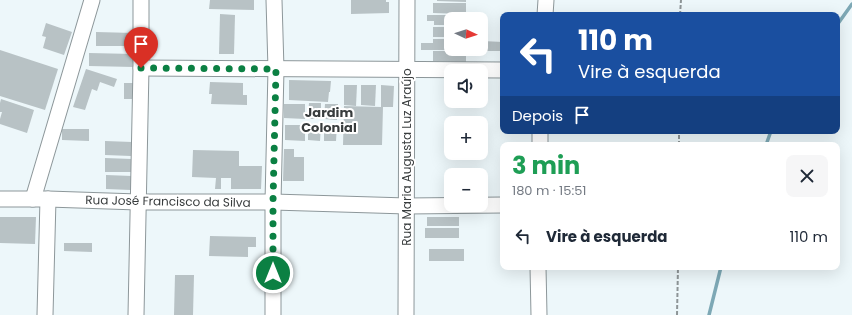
<!DOCTYPE html>
<html lang="pt">
<meta charset="utf-8">
<style>
:root{--surface:#fff;--page:#f6f6f7;--text:#1f2937;--muted:#747a83}
body{margin:0;font-family:Poppins,sans-serif;background:var(--page);color:var(--text);height:100vh;display:flex;flex-direction:column;font-size:15px;white-space:nowrap}
*{box-sizing:border-box;margin:0}
p{font-size:13px;color:var(--muted)}
.icon{flex:none;width:22px;height:22px;fill:none;stroke:currentColor;stroke-width:2;stroke-linecap:round;stroke-linejoin:round}
.map{position:relative;flex:1;overflow:hidden}
.drawer{position:absolute;left:500px;top:142px;width:340px;height:128px;display:flex;flex-direction:column;background:var(--surface);border-radius:8px;box-shadow:0 4px 16px #0002}
.drawer>*{flex:none}
.top-card{position:absolute;left:500px;top:12px;width:340px;height:122px;border-radius:8px;box-shadow:0 4px 16px #0002;background:#1a4fa0;color:#fff;overflow:hidden}
.needle{width:26px;rotate:94deg}
.fabs{position:absolute;left:444px;top:12px;display:grid;gap:8px}
.fabs a{display:grid;place-items:center;width:44px;height:44px;border-radius:8px;background:var(--surface);box-shadow:0 4px 16px #0002;font-size:20px}
.pin{position:absolute;display:grid;place-items:center;width:34px;height:34px;color:#fff;margin:-41px -17px;border-radius:50% 50% 50% 0;rotate:-45deg;box-shadow:0 0 4px #0007}
.pin .icon{rotate:45deg}
.me{position:absolute;width:44px;margin:-22px;rotate:0deg;stroke-linejoin:round;filter:drop-shadow(0 0 3px #0008)}
.turn{display:flex;align-items:center;gap:14px;height:84px;padding:0 12px;font-size:18px}
.turn .icon{width:52px;height:52px;stroke-width:2.5}
.turn b{display:block;font-size:28px;line-height:34px}
.then{display:flex;align-items:center;height:38px;padding:0 12px;background:#0003;gap:8px;font-size:15px}
.round{display:grid;place-items:center;flex:none;width:42px;height:42px;border-radius:8px;background:var(--page)}
.summary{display:flex;align-items:center;justify-content:space-between;height:68px;padding:0 12px}
h1{font-size:24px;font-weight:700;line-height:30px;color:#1e9e55}
ul{padding:0;list-style:none}
li{display:flex;align-items:center;gap:12px;height:52px;padding:0 12px}
li div{flex:1}
li b{display:block;font-size:15px}
li em{font-style:normal}
.map>svg:first-child{display:block}
.lines{fill:none;stroke-linecap:round;stroke-linejoin:round}
.stream{stroke:#7da8b5;stroke-width:3.5}
.building{fill:#b8c2c5}
.minor-casing{stroke:#8d979a;stroke-width:17}
.path{stroke:#8e9597;stroke-width:2;stroke-dasharray:4 2;stroke-linecap:butt}
.minor{stroke:#fff;stroke-width:15}
.route{stroke:#0b8043;stroke-width:7;stroke-dasharray:0 12.6}
.labels{text-anchor:middle;dominant-baseline:central;stroke-width:4;stroke-linejoin:round;paint-order:stroke}
.street-label{font-size:12px;fill:#383c3d;stroke:#fff}
.neighbourhood-label{font-size:13px;font-weight:bold;fill:#383c3d;stroke:#fff}
</style>
<div class="map">
<svg width="852" height="315" viewBox="0 0 852 315">
<rect width="100%" height="100%" fill="#edf7fa"/>
<g class="lines">
<g class="stream">
<path d="M837,25L852,4"/>
<path d="M766,145L771,131"/>
<path d="M709,315L721,267"/>
</g>
</g>
<g class="building">
<path d="M210,0H254V10L209,9Z"/>
<path d="M351,0H386V2H389V13L351,14Z"/>
<path d="M437,0H466V2L437,1Z"/>
<path d="M433,3H466V14L433,13Z"/>
<path d="M220,14L235,15L234,54H219Z"/>
<path d="M427,15H466V19H451V25H434V21H427Z"/>
<path d="M46,23L72,32L64,55L43,48L46,37L42,36Z"/>
<rect x="433" y="27" width="18" height="10"/>
<path d="M96,32L134,33V46H96Z"/>
<path d="M433,39H451V50H421V43H433Z"/>
<path d="M482,41L503,42V51H483Z"/>
<path d="M0,50L58,69L45,110L0,96Z"/>
<path d="M433,51H466V62L433,61Z"/>
<path d="M89,53L134,54V67L89,66Z"/>
<path d="M86,69L117,79L114,87L100,82L97,91L92,89L85,110L73,107Z"/>
<path d="M289,80L331,81L330,92H329L328,102L289,100Z"/>
<path d="M210,82L243,83V95H247V105L211,104L212,94H209Z"/>
<path d="M124,83H134L133,99H124Z"/>
<path d="M344,85H357L356,106L344,105Z"/>
<path d="M361,85H376L375,106L361,105Z"/>
<path d="M381,85L394,86L393,107H383L382,145H343L344,106L381,107Z"/>
<path d="M1,99L34,110L27,133L0,124V119L2,112H0V103Z"/>
<path d="M309,103H321V119H308Z"/>
<path d="M284,104H305V119L284,118Z"/>
<path d="M325,104H338L337,120L324,119Z"/>
<path d="M285,125H305V141L285,140Z"/>
<path d="M308,125H321L320,141L308,140Z"/>
<path d="M324,125H337L336,141H324Z"/>
<path d="M62,129H89V141L62,140Z"/>
<path d="M105,141L132,142L131,156L105,155Z"/>
<path d="M284,149H294V157H304V181H283Z"/>
<path d="M193,150L239,151V166H262L261,189H231V178H221V189H215L216,178L192,177Z"/>
<path d="M105,158L132,159L131,172H105Z"/>
<path d="M106,175L132,176L131,190L106,189Z"/>
<path d="M0,217H36L35,244L0,243Z"/>
<rect x="427" y="217" width="32" height="9"/>
<rect x="425" y="228" width="34" height="10"/>
<path d="M210,236L256,237V247H248V257L209,256Z"/>
<path d="M64,243H92V252L64,251Z"/>
<rect x="429" y="249" width="35" height="12"/>
<path d="M175,275H194L193,315H174Z"/>
</g>
<g class="lines">
<g class="minor-casing">
<g id="minor">
<path d="M545,15L546,0"/>
<path d="M141,68L503,70"/>
<path d="M540,145V131"/>
<path d="M0,199H48L138,202H273L407,206L503,205"/>
<path d="M33,199L92,0"/>
<path d="M538,267L539,315"/>
<path d="M45,315L48,199"/>
<path d="M136,315L141,68V0"/>
<path d="M273,315V202L276,69L274,0"/>
<path d="M406,315L407,0"/>
</g>
</g>
<g class="path">
<path d="M680,15L681,0"/>
<path d="M679,145V131"/>
<path d="M677,315L678,267"/>
</g>
<use href="#minor" class="minor"/>
</g>
<g class="lines">
<path class="route" d="M141,68L276,69L273,202V273"/>
</g>
<g class="labels">
<g class="street-label">
<text transform="translate(406 157) rotate(-90)">Rua Maria Augusta Luz Araújo</text>
<text transform="translate(168 201) rotate(1)">Rua José Francisco da Silva</text>
</g>
<g class="neighbourhood-label">
<text x="329" y="112">Jardim<tspan x="329" dy="15">Colonial</tspan></text>
</g>
</g>
</svg>
<div class="fabs">
<a><svg class="needle" viewBox="-14 -14 28 28"><path d="M0-13l5 13h-10z" fill="#e53935"/><path d="M0 13l5-13h-10z" fill="#747a83"/></svg></a>
<a><svg class="icon" aria-label="sound" viewBox="0 0 24 24"><path d="M4 9h4l5-4v14l-5-4H4zM17 9q2 3 0 6"/></svg></a>
<a>+</a>
<a>−</a>
</div>
<div class="pin" style="left:141px;top:68px;background:#d93025"><svg class="icon" aria-label="arrive" viewBox="0 0 24 24"><path d="M6 21V4h12l-3 4 3 4H6"/></svg></div>
<svg class="me" style="left:273px;top:273px" viewBox="-20 -20 40 40"><circle r="17" fill="#0b8043" stroke="#fff" stroke-width="3"/><path d="M0-11L8 9 0 5-8 9z" fill="#fff"/></svg>
<div class="top-card">
<div class="turn"><svg class="icon" aria-label="left" viewBox="0 0 24 24"><path d="M17 20v-9H6M10 6l-5 5 5 5"/></svg><div><b>110 m</b>Vire à esquerda</div></div>
<div class="then">Depois<svg class="icon" aria-label="arrive" viewBox="0 0 24 24"><path d="M6 21V4h12l-3 4 3 4H6"/></svg></div>
</div>
<section class="drawer">
<div class="summary"><div><h1>3 min</h1><p>180 m · 15:51</p></div><a class="round"><svg class="icon" aria-label="close" viewBox="0 0 24 24"><path d="M6 6l12 12M18 6L6 18"/></svg></a></div>
<ul>
<li><svg class="icon" aria-label="left" viewBox="0 0 24 24"><path d="M17 20v-9H6M10 6l-5 5 5 5"/></svg><div><b>Vire à esquerda</b></div><em>110 m</em></li>
</ul>
</section>
</div>
